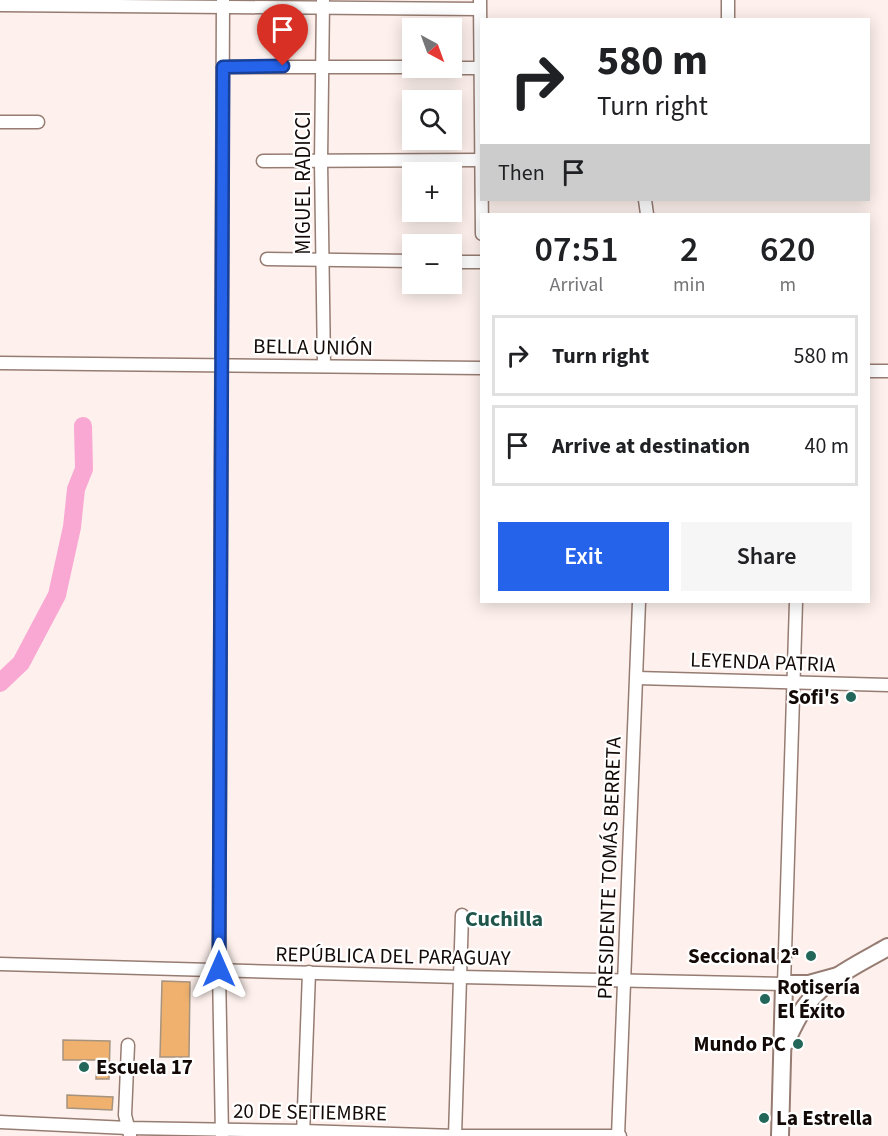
<!DOCTYPE html>
<meta charset="utf-8">
<style>
:root{--surface:#fff;--page:#f6f6f6;--text:#202124;--muted:#757577;--line:#e0e0e0;--accent:#2563eb}
body{margin:0;font-family:"Source Sans 3",sans-serif;background:var(--page);color:var(--text);height:100vh;display:flex;flex-direction:column;font-size:22px;white-space:nowrap}
*{box-sizing:border-box;margin:0}
p{font-size:20px;color:var(--muted)}
.icon{flex:none;width:33px;height:33px;fill:none;stroke:currentColor;stroke-width:2;stroke-linecap:round;stroke-linejoin:round}
.map{position:relative;flex:1;overflow:hidden}
.side{position:absolute;left:480px;top:213px;width:390px;height:390px;display:flex;flex-direction:column;background:var(--surface);border-radius:0px;box-shadow:0 3px 15px #0003}
.side>*{flex:none}
.hud{position:absolute;left:480px;top:18px;width:390px;height:183px;border-radius:0px;box-shadow:0 3px 15px #0003;background:#fff;color:var(--text);overflow:hidden}
.needle{width:39px;rotate:139deg}
.tools{position:absolute;left:402px;top:18px;display:grid;gap:12px}
.tools a{display:grid;place-items:center;width:60px;height:60px;border-radius:0px;background:var(--surface);box-shadow:0 3px 15px #0003;font-size:30px}
.pin{position:absolute;display:grid;place-items:center;width:51px;height:51px;color:#fff;margin:-62px -26px;border-radius:50% 50% 50% 0;rotate:-45deg;box-shadow:0 0 6px #0007}
.pin .icon{rotate:45deg}
.me{position:absolute;width:66px;margin:-33px;rotate:0deg;stroke-linejoin:round;filter:drop-shadow(0 0 4px #0008)}
.turn{display:flex;align-items:center;gap:21px;height:126px;padding:0 18px;font-size:27px}
.turn .icon{width:78px;height:78px;stroke-width:2.5}
.turn b{display:block;font-size:42px;line-height:51px}
.then{display:flex;align-items:center;height:57px;padding:0 18px;background:#0003;gap:12px;font-size:22px}
.eta{display:flex;justify-content:space-evenly;align-items:center;height:102px;text-align:center}
.eta b{font-size:36px;font-weight:600;line-height:42px}
.button{display:flex;gap:12px;margin-top:auto;padding:12px 18px}
.button a{flex:1;height:69px;border-radius:0px;background:var(--accent);color:#fff;font-size:24px;font-weight:600;line-height:69px;text-align:center}
.button a+a{background:var(--page);color:var(--text)}
ul{padding:0;list-style:none}
li{display:flex;align-items:center;gap:18px;height:81px;margin:0 12px 9px;padding:0 6px;border:3px solid var(--line);border-radius:0px}
li div{flex:1}
li b{display:block;font-size:22px}
li em{font-style:normal}
.map>svg:first-child{display:block}
.lines{fill:none;stroke-linecap:round;stroke-linejoin:round}
.river{stroke:#f9a7d3;stroke-width:18}
.building{fill:#efb16d;stroke:#a6937f;stroke-width:1.5}
.street-casing{stroke:#967c72;stroke-width:15}
.secondary-casing{stroke:#967c72;stroke-width:20}
.street{stroke:#fff;stroke-width:12}
.secondary{stroke:#fff;stroke-width:16}
.route-casing{stroke:#184099;stroke-width:15}
.route{stroke:#2563eb;stroke-width:10}
.poi-dot{fill:#226759;stroke:#fff;stroke-width:2}
.labels{text-anchor:middle;dominant-baseline:central;stroke-width:4.5;stroke-linejoin:round;paint-order:stroke}
.street-label{font-size:21px;fill:#130a07;stroke:#fff}
.poi-label{font-size:21px;font-weight:bold;fill:#130a07;stroke:#fff;text-anchor:end}
.neighbourhood-label{font-size:22px;font-weight:bold;fill:#1f554a;stroke:#fff}
</style>
<div class="map">
<svg width="888" height="1136" viewBox="0 0 888 1136">
<rect width="100%" height="100%" fill="#fef1ed"/>
<g class="lines">
<path class="river" d="M0,683L21,663L57,595L72,527L76,489L84,469L83,426"/>
</g>
<g class="building">
<path d="M162,981L190,982L189,1057H160Z"/>
<path d="M63,1040L110,1041L109,1079H96L97,1060H63Z"/>
<path d="M67,1095L113,1097L112,1110L67,1108Z"/>
</g>
<g class="lines">
<g class="street-casing">
<g id="street">
<path d="M480,0L482,234"/>
<path d="M728,0V20"/>
<path d="M323,1L321,161L324,366"/>
<path d="M0,5L479,9"/>
<path d="M223,67H412"/>
<path d="M426,68H482"/>
<path d="M0,122H38"/>
<path d="M263,161L482,160"/>
<path d="M645,200L647,214"/>
<path d="M267,259L412,261"/>
<path d="M452,262H482"/>
<path d="M0,363L482,368"/>
<path d="M868,371H888"/>
<path d="M637,678L888,685"/>
<path d="M0,964L460,977L784,984L796,602"/>
<path d="M128,1045L125,1115L130,1135"/>
<path d="M0,1122L128,1128L303,1131L455,1136H620"/>
<path d="M222,1136L219,969L223,0"/>
<path d="M303,1136L309,972"/>
<path d="M455,1136L462,915"/>
<path d="M618,1136L639,602"/>
</g>
</g>
<g class="secondary-casing">
<g id="secondary">
<path d="M786,1042C792,1029 798,1015 807,1004C827,978 860,963 888,947"/>
<path d="M780,1136L784,984H809L838,976"/>
</g>
</g>
<use href="#street" class="street"/>
<use href="#secondary" class="secondary"/>
</g>
<g class="lines">
<g class="route-casing">
<path id="route" d="M219,969L223,67L283,66"/>
</g>
<use href="#route" class="route"/>
</g>
<g class="poi-dot">
<circle cx="851" cy="697" r="6"/>
<circle cx="811" cy="956" r="6"/>
<circle cx="765" cy="999" r="6"/>
<circle cx="798" cy="1044" r="6"/>
<circle cx="84" cy="1067" r="6"/>
<circle cx="764" cy="1118" r="6"/>
</g>
<g class="labels">
<g class="street-label">
<text transform="translate(303 183) rotate(-90)">MIGUEL RADICCI</text>
<text transform="translate(313 347) rotate(1)">BELLA UNIÓN</text>
<text transform="translate(763 662) rotate(2)">LEYENDA PATRIA</text>
<text transform="translate(609 868) rotate(-88)">PRESIDENTE TOMÁS BERRETA</text>
<text transform="translate(393 956) rotate(1)">REPÚBLICA DEL PARAGUAY</text>
<text transform="translate(310 1112) rotate(1)">20 DE SETIEMBRE</text>
</g>
<g class="poi-label">
<text x="839" y="697">Sofi's</text>
<text x="799" y="956">Seccional 2ª</text>
<text x="777" y="987" text-anchor="start">Rotisería<tspan x="777" dy="24">El Éxito</tspan></text>
<text x="786" y="1044">Mundo PC</text>
<text x="96" y="1067" text-anchor="start">Escuela 17</text>
<text x="776" y="1118" text-anchor="start">La Estrella</text>
</g>
<g class="neighbourhood-label">
<text x="504" y="919">Cuchilla</text>
</g>
</g>
</svg>
<div class="tools">
<a><svg class="needle" viewBox="-14 -14 28 28"><path d="M0-13l5 13h-10z" fill="#e53935"/><path d="M0 13l5-13h-10z" fill="#757577"/></svg></a>
<a><svg class="icon" aria-label="search" viewBox="0 0 24 24"><circle cx="10" cy="10" r="6"/><path d="M15 15l6 6"/></svg></a>
<a>+</a>
<a>−</a>
</div>
<div class="pin" style="left:283px;top:66px;background:#d93025"><svg class="icon" aria-label="arrive" viewBox="0 0 24 24"><path d="M6 21V4h12l-3 4 3 4H6"/></svg></div>
<svg class="me" style="left:219px;top:969px" viewBox="-20 -20 40 40"><path d="M0-17L14 15 0 8-14 15z" fill="#2563eb" stroke="#fff" stroke-width="4"/></svg>
<div class="hud">
<div class="turn"><svg class="icon" aria-label="right" viewBox="0 0 24 24"><path d="M7 20v-9h11M14 6l5 5-5 5"/></svg><div><b>580 m</b>Turn right</div></div>
<div class="then">Then<svg class="icon" aria-label="arrive" viewBox="0 0 24 24"><path d="M6 21V4h12l-3 4 3 4H6"/></svg></div>
</div>
<section class="side">
<div class="eta">
<div><b>07:51</b><p>Arrival</p></div>
<div><b>2</b><p>min</p></div>
<div><b>620</b><p>m</p></div>
</div>
<ul>
<li><svg class="icon" aria-label="right" viewBox="0 0 24 24"><path d="M7 20v-9h11M14 6l5 5-5 5"/></svg><div><b>Turn right</b></div><em>580 m</em></li>
<li><svg class="icon" aria-label="arrive" viewBox="0 0 24 24"><path d="M6 21V4h12l-3 4 3 4H6"/></svg><div><b>Arrive at destination</b></div><em>40 m</em></li>
</ul>
<div class="button"><a>Exit</a><a>Share</a></div>
</section>
</div>
